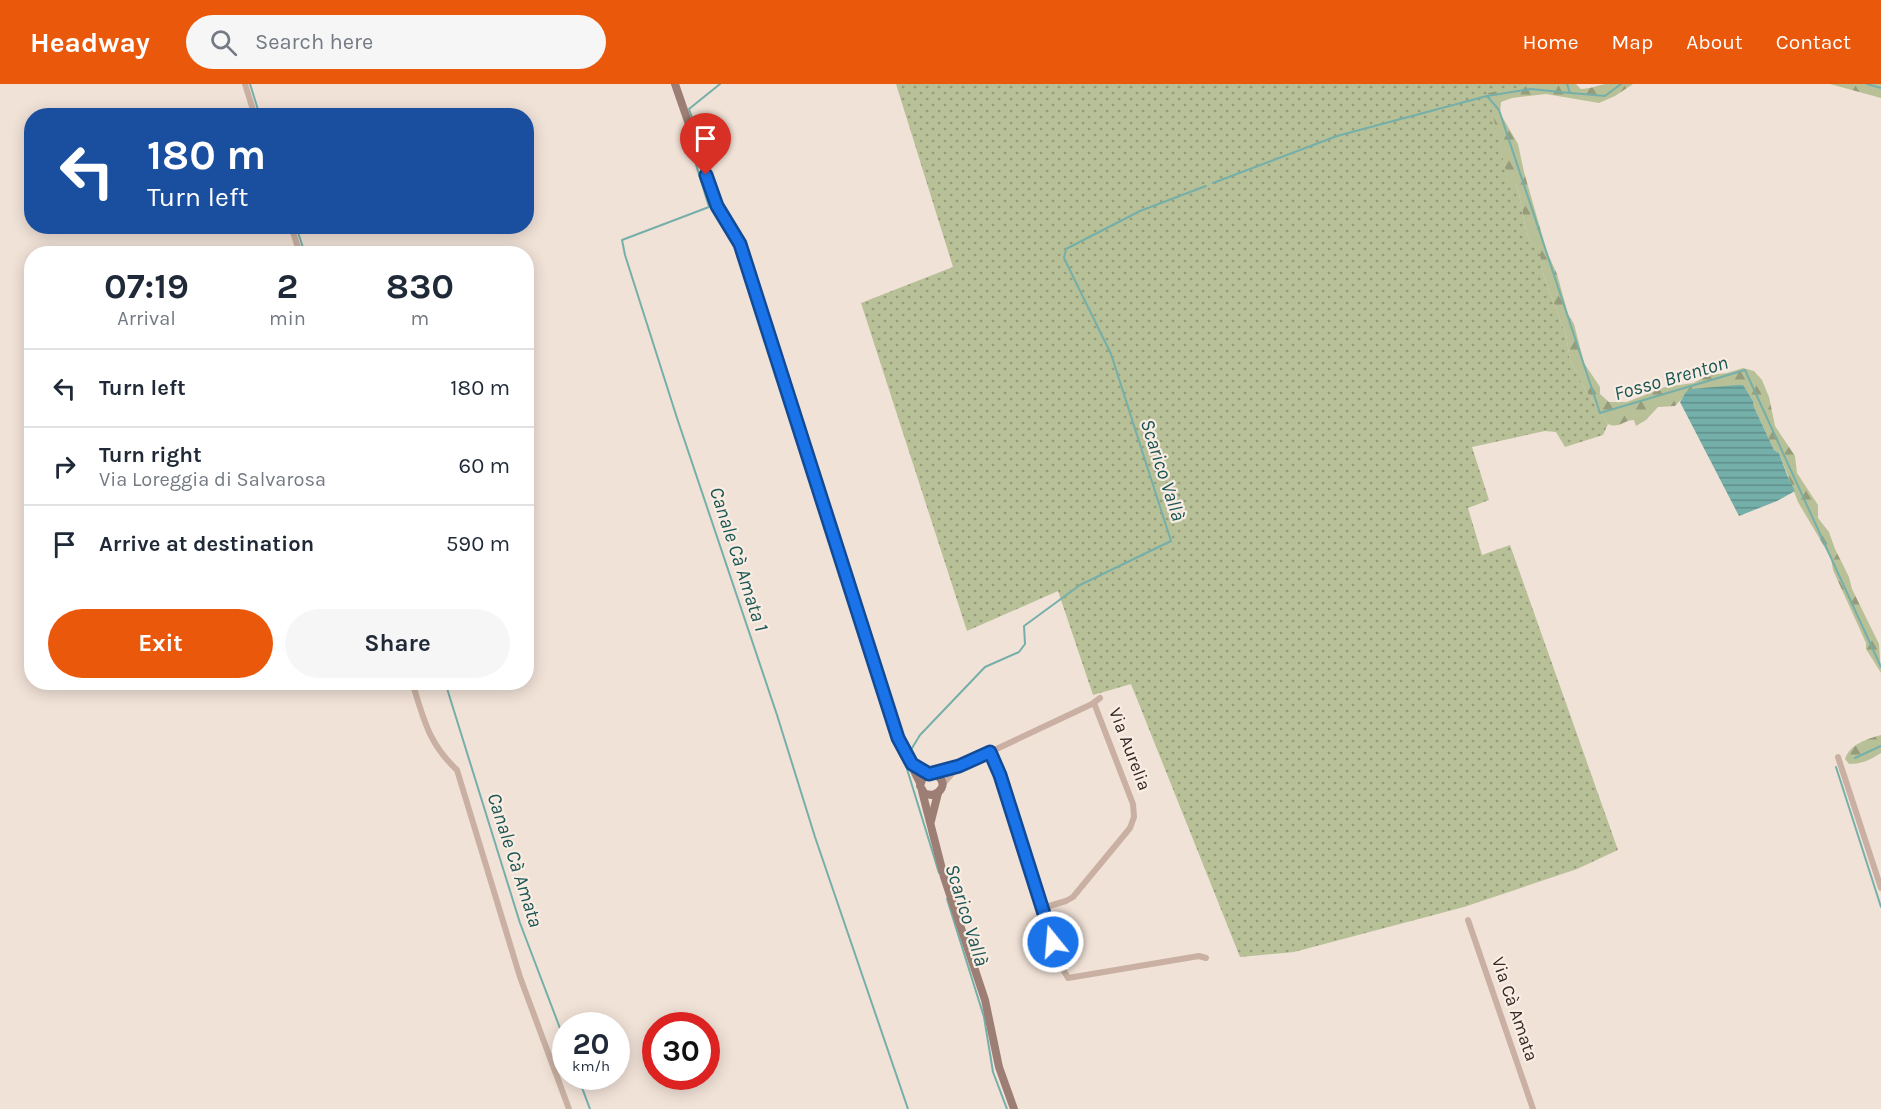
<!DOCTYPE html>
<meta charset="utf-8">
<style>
:root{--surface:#fff;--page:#f6f6f7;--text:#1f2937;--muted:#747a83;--line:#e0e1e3;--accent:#ea580c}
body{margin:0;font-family:Karla,sans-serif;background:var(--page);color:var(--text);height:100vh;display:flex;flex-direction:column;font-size:22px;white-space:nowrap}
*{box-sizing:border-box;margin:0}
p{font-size:20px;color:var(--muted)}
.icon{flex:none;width:33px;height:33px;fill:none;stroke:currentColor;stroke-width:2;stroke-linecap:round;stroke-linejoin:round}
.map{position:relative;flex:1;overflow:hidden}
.drawer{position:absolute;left:24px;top:162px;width:510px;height:444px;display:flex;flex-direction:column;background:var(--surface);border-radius:24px;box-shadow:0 3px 15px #0003}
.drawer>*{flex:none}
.hud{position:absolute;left:24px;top:24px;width:510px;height:126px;border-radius:24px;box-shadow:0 3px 15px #0003;background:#1a4fa0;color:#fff;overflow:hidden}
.speed{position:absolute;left:552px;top:928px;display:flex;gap:12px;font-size:30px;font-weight:700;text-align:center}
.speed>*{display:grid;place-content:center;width:78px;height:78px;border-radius:50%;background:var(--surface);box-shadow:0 3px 15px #0003;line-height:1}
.speed small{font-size:15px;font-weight:400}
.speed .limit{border:9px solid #d22;background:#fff;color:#111}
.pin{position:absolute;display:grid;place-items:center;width:51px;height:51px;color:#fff;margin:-62px -26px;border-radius:50% 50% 50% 0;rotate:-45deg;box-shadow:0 0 6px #0007}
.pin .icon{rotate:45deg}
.me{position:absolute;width:66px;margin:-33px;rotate:343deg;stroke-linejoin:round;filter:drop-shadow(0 0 4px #0008)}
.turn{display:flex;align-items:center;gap:21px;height:126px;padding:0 24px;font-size:27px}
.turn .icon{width:78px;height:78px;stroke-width:2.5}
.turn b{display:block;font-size:42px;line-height:51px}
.eta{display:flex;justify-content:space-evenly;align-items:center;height:102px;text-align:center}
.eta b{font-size:36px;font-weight:700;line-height:42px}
.primary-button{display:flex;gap:12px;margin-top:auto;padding:12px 24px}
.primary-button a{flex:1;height:69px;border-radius:36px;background:var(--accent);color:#fff;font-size:24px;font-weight:700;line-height:69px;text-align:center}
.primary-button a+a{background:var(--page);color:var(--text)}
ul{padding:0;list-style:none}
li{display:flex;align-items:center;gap:18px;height:78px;padding:0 24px;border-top:2px solid var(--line)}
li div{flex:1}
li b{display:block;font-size:22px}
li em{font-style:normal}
header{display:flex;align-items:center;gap:36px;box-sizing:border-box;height:84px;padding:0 30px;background:var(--accent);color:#fff}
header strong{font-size:28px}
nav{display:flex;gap:33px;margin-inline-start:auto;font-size:21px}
.search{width:420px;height:54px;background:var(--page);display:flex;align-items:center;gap:15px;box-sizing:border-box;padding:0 21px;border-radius:33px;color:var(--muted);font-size:22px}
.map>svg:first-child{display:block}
.grass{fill:url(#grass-dots)}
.forest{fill:url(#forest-firs)}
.water{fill:url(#water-rules)}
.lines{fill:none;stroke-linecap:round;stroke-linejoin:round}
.stream{stroke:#75afaa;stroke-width:2}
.street{stroke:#c9b0a3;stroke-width:6}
.secondary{stroke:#9d7e74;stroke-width:8}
.route-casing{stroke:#114b97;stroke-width:15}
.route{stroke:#1a73e8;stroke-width:10}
.labels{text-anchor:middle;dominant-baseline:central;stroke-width:4.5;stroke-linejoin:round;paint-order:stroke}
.street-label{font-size:18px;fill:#342825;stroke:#f9ece3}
.water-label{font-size:20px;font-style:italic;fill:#1a5653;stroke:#f9ece3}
</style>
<header>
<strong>Headway</strong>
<div class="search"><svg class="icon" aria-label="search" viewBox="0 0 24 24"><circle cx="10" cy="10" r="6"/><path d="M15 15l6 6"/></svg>Search here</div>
<nav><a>Home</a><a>Map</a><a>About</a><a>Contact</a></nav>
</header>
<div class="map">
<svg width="1881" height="1025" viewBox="0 0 1881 1025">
<defs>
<pattern id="grass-dots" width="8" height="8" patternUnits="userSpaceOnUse" patternTransform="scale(1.5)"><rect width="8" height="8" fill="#b7c097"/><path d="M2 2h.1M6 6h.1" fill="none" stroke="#969c7b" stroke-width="1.8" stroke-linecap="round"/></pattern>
<pattern id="forest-firs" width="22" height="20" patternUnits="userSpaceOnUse" patternTransform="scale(1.5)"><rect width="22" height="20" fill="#b7c097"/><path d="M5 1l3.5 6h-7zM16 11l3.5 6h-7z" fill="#969c7b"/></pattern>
<pattern id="water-rules" width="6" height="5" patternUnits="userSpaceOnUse" patternTransform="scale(1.5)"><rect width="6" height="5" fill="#75afaa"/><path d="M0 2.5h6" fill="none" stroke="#618e8a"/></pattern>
</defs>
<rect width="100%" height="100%" fill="#f1e2d7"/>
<path class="grass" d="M896,0H1538L1489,10L1508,96L1515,100L1518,105L1527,151L1540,170L1544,193L1566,251L1570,276L1585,305L1608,340L1603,351L1565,363L1556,348L1545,347L1472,363L1489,416L1468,424L1482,471L1510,461L1618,766L1577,785L1464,823L1294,868L1240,873L1131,600L1093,611L1058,507L967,547L861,219L953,183Z"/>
<g class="forest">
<path d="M1538,0H1576L1581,5C1590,5 1598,1 1606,0C1615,0 1625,0 1633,0L1615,12L1599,19L1546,10L1512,14L1501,18L1500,29L1518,60L1524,88L1547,168L1557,190L1568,230L1574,240L1584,279L1600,303V310L1609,318H1627L1665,303L1693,299L1709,291L1727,289L1743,284L1754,287L1762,296L1769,313L1775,342L1795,372L1797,389L1818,421V434L1829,448L1835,465L1849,493L1852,505L1879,560L1881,589L1866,565V559L1833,486L1831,474L1798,418L1779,369L1774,366L1754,323L1753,317L1743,302L1691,305L1675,322L1658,323L1646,336L1636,342L1634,336C1624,336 1619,345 1608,340L1585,305L1570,276L1566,251L1544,193L1540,171L1527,151L1518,105L1515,100L1508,97L1488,9Z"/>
<path d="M1830,0H1881V14Z"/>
<path d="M1881,651V669C1870,676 1862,680 1849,680L1845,675C1850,660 1867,655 1881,651Z"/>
</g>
<path class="water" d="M1737,301H1743L1753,317L1754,323L1774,366L1779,369L1787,391L1795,407L1777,417L1739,432L1680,318L1686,308L1691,305Z"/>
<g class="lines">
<g class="stream">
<path d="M250,0L260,32"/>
<path d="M1567,0L1570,9L1531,5L1487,12L1499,26L1600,329L1745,286L1881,583"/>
<path d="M1867,0L1881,4"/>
<path d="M1571,9L1605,12L1621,0"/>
<path d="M699,60L700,56L689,25L720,0"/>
<path d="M696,68L694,74L709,123L622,156L625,171L677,334L777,631L815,753L908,1025"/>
<path d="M1213,99L1337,52L1487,12"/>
<path d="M296,142L305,170"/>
<path d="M445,598L520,839L566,960"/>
<path d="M909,669L920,651L985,583L1019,568L1025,560L1024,542L1080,501L1171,457L1111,270L1064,174L1066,165L1140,127L1206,102"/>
<path d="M1855,674L1881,662"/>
<path d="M906,677L907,685L939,789"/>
<path d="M1836,683L1881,823"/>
<path d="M947,815L984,933L993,988L1007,1025"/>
<path d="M578,993L590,1025"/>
</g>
<g class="street">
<path d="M245,0L255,32"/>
<path d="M291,142L300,170"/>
<path d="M412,598C424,635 428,659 457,686L520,893L569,1025"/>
<path d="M990,668L1000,691L1060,880L1068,894L1199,872L1206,874"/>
<path d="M1838,673L1881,804"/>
<path d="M933,690L971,677L1092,620L1100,614"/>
<path d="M942,701L957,684"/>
<path d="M1042,824L1066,817L1073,813L1130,744L1134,733L1133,720L1094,619"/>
<path d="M1468,836L1533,1025"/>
</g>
<g class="secondary">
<path d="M675,0L717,121L740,160L898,654L920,699"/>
<path d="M912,680C916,683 937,692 939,693C947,701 940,709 932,711L925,710L920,702L923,693L929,690"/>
<path d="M922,707L944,793L985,916L999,983L1014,1025"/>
<path d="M931,737L938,709"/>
</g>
</g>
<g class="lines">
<g class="route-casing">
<path id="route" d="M706,91L717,122L740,160L898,654L912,680L929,690L959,682L990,668L1000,691L1053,858"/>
</g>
<use href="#route" class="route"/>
</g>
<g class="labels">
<g class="street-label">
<text transform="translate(1130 665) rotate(69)">Via Aurelia</text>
<text transform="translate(1515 925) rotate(71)">Via Cà Amata</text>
</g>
<g class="water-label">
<text transform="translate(1671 294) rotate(-16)">Fosso Brenton</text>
<text transform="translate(1163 386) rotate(72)">Scarico Vallà</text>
<text transform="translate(739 475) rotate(72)">Canale Cà Amata 1</text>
<text transform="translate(515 776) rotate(72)">Canale Cà Amata</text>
<text transform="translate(967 831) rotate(73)">Scarico Vallà</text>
</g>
</g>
</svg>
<div class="speed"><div>20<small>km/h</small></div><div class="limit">30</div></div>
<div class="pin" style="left:706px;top:91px;background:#d93025"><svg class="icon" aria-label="arrive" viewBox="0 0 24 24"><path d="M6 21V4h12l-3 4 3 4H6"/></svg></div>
<svg class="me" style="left:1053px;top:858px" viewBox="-20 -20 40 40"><circle r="17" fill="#1a73e8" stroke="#fff" stroke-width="3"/><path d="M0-11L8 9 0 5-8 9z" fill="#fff"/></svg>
<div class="hud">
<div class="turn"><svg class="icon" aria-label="left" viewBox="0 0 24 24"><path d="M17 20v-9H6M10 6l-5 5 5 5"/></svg><div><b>180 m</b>Turn left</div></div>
</div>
<section class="drawer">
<div class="eta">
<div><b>07:19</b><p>Arrival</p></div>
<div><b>2</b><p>min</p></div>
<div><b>830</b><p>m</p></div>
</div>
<ul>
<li><svg class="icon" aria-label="left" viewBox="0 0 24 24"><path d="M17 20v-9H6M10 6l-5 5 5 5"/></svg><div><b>Turn left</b></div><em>180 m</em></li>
<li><svg class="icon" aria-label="right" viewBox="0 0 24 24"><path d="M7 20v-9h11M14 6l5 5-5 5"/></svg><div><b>Turn right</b><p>Via Loreggia di Salvarosa</p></div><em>60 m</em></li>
<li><svg class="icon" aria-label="arrive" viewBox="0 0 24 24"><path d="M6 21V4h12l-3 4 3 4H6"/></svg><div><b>Arrive at destination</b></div><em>590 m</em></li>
</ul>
<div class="primary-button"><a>Exit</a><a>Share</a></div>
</section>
</div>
